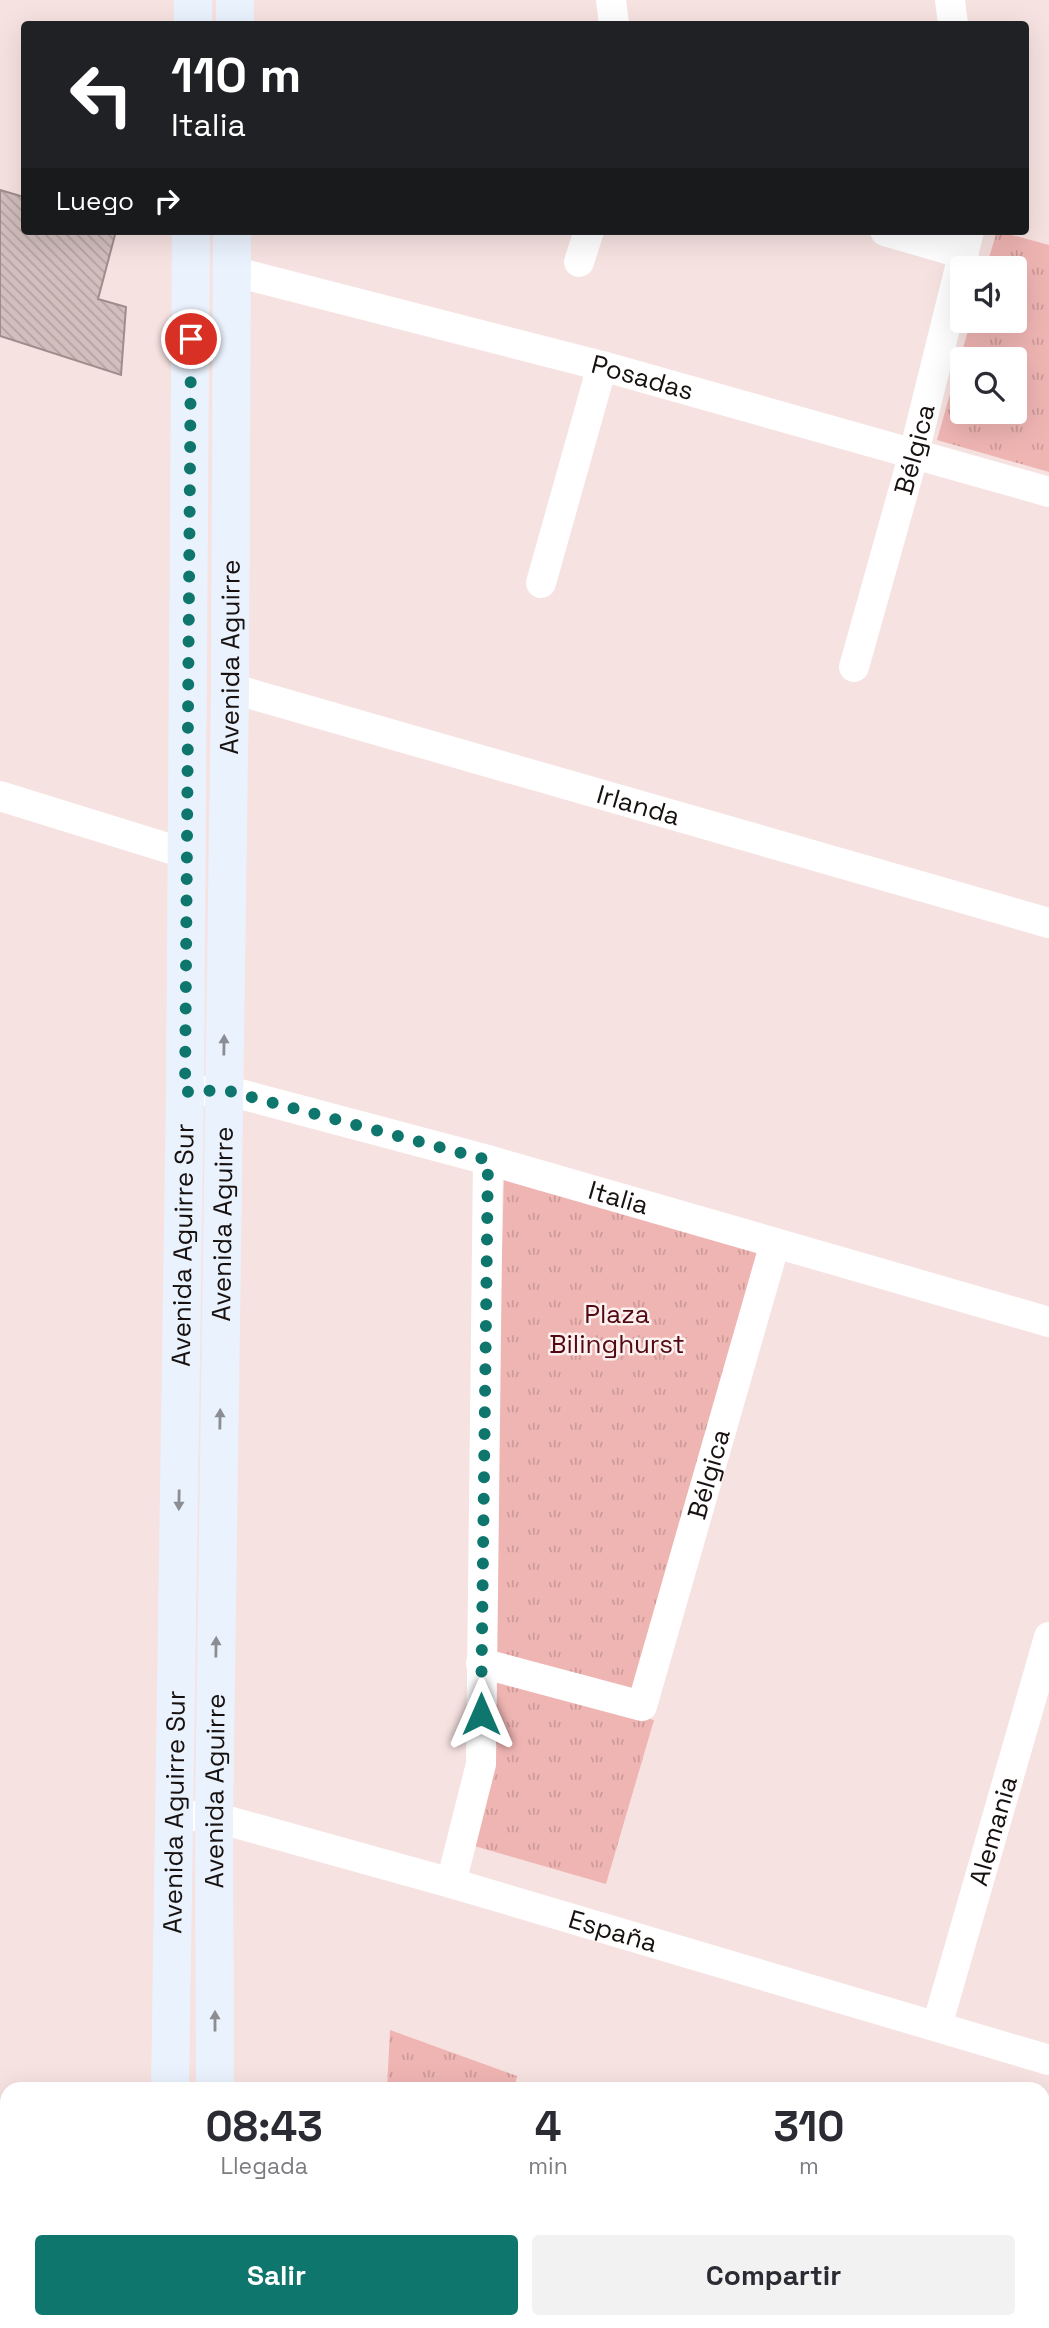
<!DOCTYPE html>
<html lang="es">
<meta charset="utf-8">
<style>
:root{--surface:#fff;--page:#f2f2f3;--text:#2b2b33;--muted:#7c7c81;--accent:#0f766e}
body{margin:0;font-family:"Space Grotesk",sans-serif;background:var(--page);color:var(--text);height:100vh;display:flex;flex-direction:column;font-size:26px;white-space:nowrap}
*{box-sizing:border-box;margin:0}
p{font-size:23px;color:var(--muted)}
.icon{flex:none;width:38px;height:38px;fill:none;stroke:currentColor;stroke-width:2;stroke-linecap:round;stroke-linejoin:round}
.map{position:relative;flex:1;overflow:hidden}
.sheet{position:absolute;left:0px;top:2082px;width:1050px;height:247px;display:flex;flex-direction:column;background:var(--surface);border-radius:21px 21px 0 0;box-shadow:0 7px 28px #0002}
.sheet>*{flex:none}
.hud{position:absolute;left:21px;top:21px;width:1008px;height:214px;border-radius:7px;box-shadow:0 7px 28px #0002;background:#202124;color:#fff;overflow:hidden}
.fabs{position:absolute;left:950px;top:256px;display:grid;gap:14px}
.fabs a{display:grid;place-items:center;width:77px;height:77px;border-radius:7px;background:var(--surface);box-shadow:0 7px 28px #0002;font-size:35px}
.pin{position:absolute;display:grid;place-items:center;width:60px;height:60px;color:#fff;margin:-30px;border:4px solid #fff;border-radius:50%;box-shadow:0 2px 7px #0007}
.me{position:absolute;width:77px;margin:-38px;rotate:0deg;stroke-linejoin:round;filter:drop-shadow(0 0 5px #0008)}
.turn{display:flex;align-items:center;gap:24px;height:147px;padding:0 35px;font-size:32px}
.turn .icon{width:91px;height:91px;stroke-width:2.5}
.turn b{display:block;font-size:49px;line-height:60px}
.then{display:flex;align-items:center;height:66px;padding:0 35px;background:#0003;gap:14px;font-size:26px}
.eta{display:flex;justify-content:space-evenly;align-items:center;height:119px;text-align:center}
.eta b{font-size:42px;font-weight:800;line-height:49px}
.cta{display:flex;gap:14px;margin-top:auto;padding:14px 35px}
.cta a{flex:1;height:80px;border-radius:7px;background:var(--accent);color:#fff;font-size:28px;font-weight:800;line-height:80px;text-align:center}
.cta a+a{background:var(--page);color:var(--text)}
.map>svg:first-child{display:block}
.park{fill:url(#park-tufts);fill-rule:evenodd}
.building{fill:url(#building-back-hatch);stroke:#9f8c8b;stroke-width:2}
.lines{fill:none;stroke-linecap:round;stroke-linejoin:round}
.minor{stroke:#fff;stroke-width:30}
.secondary{stroke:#eaf2fd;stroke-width:38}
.oneway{fill:#8b8d92}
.route{stroke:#0f766e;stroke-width:12;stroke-dasharray:0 21.6}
.labels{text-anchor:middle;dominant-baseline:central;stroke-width:5;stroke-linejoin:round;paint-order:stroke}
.street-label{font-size:26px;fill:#171110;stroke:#fdf1f0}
.park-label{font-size:26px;fill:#530912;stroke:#fdf1f0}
</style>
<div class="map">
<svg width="1049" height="2328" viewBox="0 0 1049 2328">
<defs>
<pattern id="park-tufts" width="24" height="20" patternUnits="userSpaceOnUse" patternTransform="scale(1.75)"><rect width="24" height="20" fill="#efb5b3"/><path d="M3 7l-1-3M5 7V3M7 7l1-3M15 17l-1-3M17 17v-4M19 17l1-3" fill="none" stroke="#cc9b99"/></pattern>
<pattern id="building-back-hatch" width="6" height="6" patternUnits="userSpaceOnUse" patternTransform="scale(1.75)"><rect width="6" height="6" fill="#d1bebd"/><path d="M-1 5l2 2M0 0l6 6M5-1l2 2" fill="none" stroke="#b3a2a1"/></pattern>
</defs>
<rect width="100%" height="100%" fill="#f6e2e1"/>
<g class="park">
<path d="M997,231L1049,245V472L937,440L971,320H1015V268H986ZM962,359H1015V411H962Z"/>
<path d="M504,1174L762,1248L636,1690L492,1654Z"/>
<path d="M492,1672L654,1720L606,1884L474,1846Z"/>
<path d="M390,2030L517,2076L514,2089H387Z"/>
</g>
<g class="building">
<path d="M0,190L24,197V231H116L98,299L126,307L121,375L0,336Z"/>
<path d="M0,2214L7,2216V2322H23L21,2328H0Z"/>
</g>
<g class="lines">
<g class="minor">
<path d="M611,0L614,24"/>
<path d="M950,0L953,24"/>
<path d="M885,231L964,254"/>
<path d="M579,262L589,231"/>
<path id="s1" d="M232,271L602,366L1049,492"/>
<path d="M541,583L602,366"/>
<path id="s2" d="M854,667L914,453L969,231"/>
<path id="s3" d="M230,688L1049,923"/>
<path d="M0,796L187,854"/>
<path id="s4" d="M203,1091L225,1090L488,1160L1049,1322"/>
<path id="s5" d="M481,1663L642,1706L775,1243"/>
<path id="s6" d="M193,1816L214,1817L451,1883L1049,2060"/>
<path d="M451,1883L481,1764L488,1160"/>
<path id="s7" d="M937,2026L1049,1637"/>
<path d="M666,2322L687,2328"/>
<path d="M549,2328L550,2322"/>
</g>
<g class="secondary">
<path d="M193,24V0"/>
<path d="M235,24V0"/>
<path id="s8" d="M170,2090L185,1092L191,231"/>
<path id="s9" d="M215,2090L214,1817L230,688L232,231"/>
<path d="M165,2328V2322"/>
<path d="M212,2328V2322"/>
</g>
</g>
<defs><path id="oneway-solid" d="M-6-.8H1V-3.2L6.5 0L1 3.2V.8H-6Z" transform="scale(1.75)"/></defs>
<g class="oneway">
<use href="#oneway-solid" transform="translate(224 1045) rotate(-89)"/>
<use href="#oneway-solid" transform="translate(220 1419) rotate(-89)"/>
<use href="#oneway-solid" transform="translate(179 1500) rotate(91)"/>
<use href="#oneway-solid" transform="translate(216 1647) rotate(-89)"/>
<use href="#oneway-solid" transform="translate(215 2021) rotate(-90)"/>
</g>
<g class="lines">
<path class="route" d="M191,339L185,1092L225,1090L488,1160L481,1714"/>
</g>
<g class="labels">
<g class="street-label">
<text stroke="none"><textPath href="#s1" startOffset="424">Posadas</textPath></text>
<text stroke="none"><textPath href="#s2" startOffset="226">Bélgica</textPath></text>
<text stroke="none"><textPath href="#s9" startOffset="1433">Avenida Aguirre</textPath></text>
<text stroke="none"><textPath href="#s3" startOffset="425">Irlanda</textPath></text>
<text stroke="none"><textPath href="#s4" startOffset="430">Italia</textPath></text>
<text stroke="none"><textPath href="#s9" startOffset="866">Avenida Aguirre</textPath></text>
<text stroke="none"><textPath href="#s8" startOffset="845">Avenida Aguirre Sur</textPath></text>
<text stroke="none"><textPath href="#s5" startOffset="408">Bélgica</textPath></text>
<text stroke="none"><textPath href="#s9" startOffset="299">Avenida Aguirre</textPath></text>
<text stroke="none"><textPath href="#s8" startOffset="278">Avenida Aguirre Sur</textPath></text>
<text stroke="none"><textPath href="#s7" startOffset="203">Alemania</textPath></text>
<text stroke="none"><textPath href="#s6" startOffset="436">España</textPath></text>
</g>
<g class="park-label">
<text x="617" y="1314">Plaza<tspan x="617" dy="30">Bilinghurst</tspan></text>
</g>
</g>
</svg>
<div class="fabs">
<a><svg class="icon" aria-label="sound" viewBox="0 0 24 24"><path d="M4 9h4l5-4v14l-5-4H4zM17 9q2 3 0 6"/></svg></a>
<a><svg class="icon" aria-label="search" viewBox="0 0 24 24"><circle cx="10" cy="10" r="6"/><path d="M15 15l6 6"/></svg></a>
</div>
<div class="pin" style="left:191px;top:339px;background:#d93025"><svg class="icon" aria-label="arrive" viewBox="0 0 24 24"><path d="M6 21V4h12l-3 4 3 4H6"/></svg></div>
<svg class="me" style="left:481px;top:1714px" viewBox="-20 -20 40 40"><path d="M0-17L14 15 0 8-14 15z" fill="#0f766e" stroke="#fff" stroke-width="4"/></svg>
<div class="hud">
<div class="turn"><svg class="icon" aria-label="left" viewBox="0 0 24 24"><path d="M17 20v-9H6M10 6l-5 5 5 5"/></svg><div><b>110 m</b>Italia</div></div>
<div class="then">Luego<svg class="icon" aria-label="right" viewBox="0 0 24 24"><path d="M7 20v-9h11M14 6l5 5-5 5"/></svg></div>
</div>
<section class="sheet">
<div class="eta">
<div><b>08:43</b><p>Llegada</p></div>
<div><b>4</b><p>min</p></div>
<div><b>310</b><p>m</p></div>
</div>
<div class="cta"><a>Salir</a><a>Compartir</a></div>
</section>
</div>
